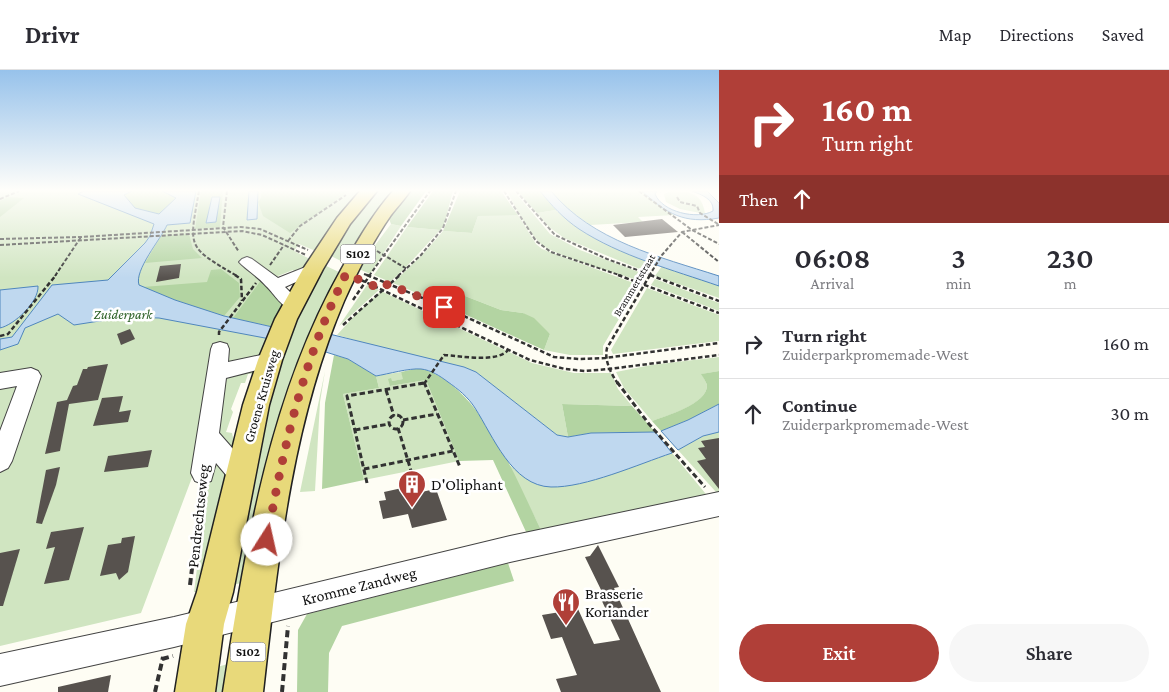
<!DOCTYPE html>
<style>
:root{--surface:#fff;--page:#f7f7f7;--text:#2b2b33;--muted:#7c7c81;--line:#e1e1e2;--accent:#b03f38}
body{margin:0;font-family:"Crimson Pro",serif;background:var(--page);color:var(--text);height:100vh;display:flex;flex-direction:column;font-size:19px;white-space:nowrap}
*{box-sizing:border-box;margin:0}
p{font-size:16px;color:var(--muted)}
.icon{flex:none;width:28px;height:28px;fill:none;stroke:currentColor;stroke-width:2;stroke-linecap:round;stroke-linejoin:round}
.map{position:relative;flex:1;overflow:hidden}
.sheet{display:flex;flex-direction:column;background:var(--surface);width:450px}
.sheet>*{flex:none}
.hud{background:#b03f38;color:#fff;overflow:hidden}
.pin{position:absolute;display:grid;place-items:center;width:42px;height:42px;color:#fff;margin:-21px;border-radius:10px;box-shadow:0 2px 8px #0006}
.me{position:absolute;width:55px;margin:-28px;rotate:10deg;stroke-linejoin:round;filter:drop-shadow(0 0 4px #0008)}
.turn{display:flex;align-items:center;gap:18px;height:105px;padding:0 20px;font-size:22px}
.turn .icon{width:65px;height:65px;stroke-width:2.5}
.turn b{display:block;font-size:35px;line-height:42px}
.then{display:flex;align-items:center;height:48px;padding:0 20px;background:#0003;gap:10px;font-size:19px}
.eta{display:flex;justify-content:space-evenly;align-items:center;height:85px;text-align:center}
.eta b{font-size:30px;font-weight:600;line-height:35px}
.action{display:flex;gap:10px;margin-top:auto;padding:10px 20px}
.action a{flex:1;height:58px;border-radius:30px;background:var(--accent);color:#fff;font-size:20px;font-weight:600;line-height:58px;text-align:center}
.action a+a{background:var(--page);color:var(--text)}
ul{padding:0;list-style:none}
li{display:flex;align-items:center;gap:15px;height:70px;padding:0 20px;border-top:1px solid var(--line)}
li div{flex:1}
li b{display:block;font-size:19px}
li em{font-style:normal}
header{display:flex;align-items:center;gap:30px;box-sizing:border-box;height:70px;padding:0 25px;background:var(--surface);border-bottom:1px solid var(--line)}
header strong{font-size:24px}
nav{display:flex;gap:28px;margin-inline-start:auto;font-size:18px}
main{display:flex;flex:1;min-height:0}
.map>svg:first-child{display:block}
.green{fill:#d0e5c1}
.forest{fill:#b3d4a2}
.water{fill:#bfd8ef;stroke:#4f86bd}
.building{fill:#57524e}
.lines{fill:none;stroke-linecap:round;stroke-linejoin:round}
.minor-casing{stroke:#434343;stroke-width:2}
.major-casing{stroke:#212121;stroke-width:3}
.path-far3{stroke:#323232;stroke-width:2;stroke-dasharray:4 2;stroke-linecap:butt}
.path-far2{stroke:#323232;stroke-width:2.5;stroke-dasharray:4.5 2.5;stroke-linecap:butt}
.path-far1{stroke:#323232;stroke-width:3;stroke-dasharray:5.5 3;stroke-linecap:butt}
.path{stroke:#323232;stroke-width:4;stroke-dasharray:7 4;stroke-linecap:butt}
.minor{fill:#fff;fill-rule:evenodd}
.major{fill:#e8d97a;fill-rule:evenodd}
.route{stroke:#b03f38;stroke-width:9;stroke-dasharray:0 16.2}
.labels{text-anchor:middle;dominant-baseline:central;stroke-width:5;stroke-linejoin:round;paint-order:stroke}
.far-street-label{font-size:11px;fill:#101010;stroke:#fff}
.shield{fill:#fff;stroke:#585858;stroke-width:1}
.shield-label{font-size:12px;font-weight:bold;fill:#101010}
.park-label{font-size:14px;font-style:italic;fill:#2d6127;stroke:#fff}
.street-label{font-size:14px;fill:#101010;stroke:#fff}
.near-poi-label{font-size:16px;fill:#101010;stroke:#fff;text-anchor:start}
.near-street-label{font-size:16px;fill:#101010;stroke:#fff}
</style>
<header>
<strong>Drivr</strong>
<nav><a>Map</a><a>Directions</a><a>Saved</a></nav>
</header>
<main>
<div class="map">
<svg width="719" height="622" viewBox="0 0 719 622">
<rect width="100%" height="100%" fill="#fefdf4"/>
<g class="green">
<path d="M0,121H365L318,182L299,174L294,181L312,190L308,198L297,204L293,200L278,206L253,245L273,270L253,304H248L245,313H241L231,339L233,342L226,362L232,363L235,376L232,387L213,364L214,349L141,543L0,576Z"/>
<path d="M374,121H395L345,193L327,184Z"/>
<path d="M507,121H514L550,164L580,180L644,204L641,211C619,204 553,186 540,173C526,159 516,138 507,121Z"/>
<path d="M551,121H642L674,145L638,147L643,152L590,155L565,137Z"/>
<path d="M671,121C690,121 702,123 705,144L680,139L666,132L664,124Z"/>
<path d="M556,140C583,165 619,180 653,193L647,202L564,168L549,157L537,143Z"/>
<path d="M484,145H518L536,174L542,179L639,215L603,276V285H570L544,280L550,264L523,243L501,240L465,226L440,233L393,213L425,182L443,161L472,163L478,146Z"/>
<path d="M391,154L401,156L370,204L357,198L362,184L373,178Z"/>
<path d="M407,157L440,160L407,196L390,212L374,205Z"/>
<path d="M322,194L341,203L249,511L233,515L259,351L304,224Z"/>
<path d="M662,196L719,216V228L655,206Z"/>
<path d="M655,209L719,233V241L651,215Z"/>
<path d="M367,215L379,220L339,256Z"/>
<path d="M647,218L719,245V271L613,284L611,280Z"/>
<path d="M381,221L532,293L574,303H611L618,319L632,336L562,334L568,367L557,365L476,302L464,297L393,281L337,265L356,244Z"/>
<path d="M719,287V301L702,304C703,307 706,312 707,315C708,334 666,346 652,351L624,318L616,302L651,295Z"/>
<path d="M325,301L320,332L315,421L300,422Z"/>
<path d="M401,302L404,309L392,311L390,316L426,310L459,391L364,410L343,324L379,318L376,306Z"/>
<path d="M719,362V422H716L678,380L703,366Z"/>
<path d="M672,383L710,429L541,460L508,394L532,412H586Z"/>
<path d="M211,386L227,406L200,522H194Z"/>
<path d="M232,593V622H206L213,598Z"/>
</g>
<g class="forest">
<path d="M132,121H162L176,128L159,144L135,138L124,125Z"/>
<path d="M201,121H223L220,157L195,159Z"/>
<path d="M261,121H349L290,163L263,146L258,132L261,128Z"/>
<path d="M406,121H426L401,156L391,154L387,143Z"/>
<path d="M433,121H453L444,155L440,160L407,157Z"/>
<path d="M460,121H501L518,145L478,146L472,163L443,161Z"/>
<path d="M517,121H540L556,140L537,143Z"/>
<path d="M8,127L24,128L0,147V131Z"/>
<path d="M189,164L193,179L202,188L145,193L161,166Z"/>
<path d="M221,199L239,213L240,227L224,246L175,230L143,217L207,212L211,200Z"/>
<path d="M262,209L286,232L277,258L233,248Z"/>
<path d="M465,226L501,240L523,243L534,248L550,264L544,280L440,233Z"/>
<path d="M334,285L348,289L376,306L379,318L343,324L364,410L322,419L325,333Z"/>
<path d="M419,298C479,312 516,409 541,460L527,464L493,390L459,391L426,310L390,316L388,309L391,308L392,311L403,309L401,302Z"/>
<path d="M719,301V334L688,350L661,361L652,351C665,346 708,334 707,315C706,312 703,307 701,304Z"/>
<path d="M562,334L632,336L655,362L591,363L568,367Z"/>
<path d="M508,493L514,511L342,556L329,583L328,622H297L298,560L307,544Z"/>
</g>
<g class="water">
<path d="M84,121H132L124,125L135,138L159,144L176,128L162,121H196L190,153L167,155C161,169 134,200 139,215L175,230L224,246L277,258L286,272L159,248L125,247L74,255L58,244L25,258L18,274L0,280V269L12,267L52,215L108,210L145,173L150,166L154,154L78,124Z"/>
<path d="M249,121H258L257,149L247,150Z"/>
<path d="M540,121H551C592,171 660,187 719,206V216C673,200 620,186 579,159C564,149 551,135 540,121Z"/>
<path d="M642,121H657L655,124C662,142 697,150 713,141C714,129 702,125 692,121H707L719,133V148C684,154 667,144 642,121Z"/>
<path d="M212,127H220L216,152L206,153Z"/>
<path d="M38,216C39,232 14,255 0,258V220Z"/>
<path d="M313,260L464,297L476,302L557,365L568,367L591,363L655,362L672,383C639,394 585,418 551,417C512,416 493,366 475,338C468,327 458,319 448,312C440,306 431,300 421,299C409,298 388,304 376,306L348,289L313,278Z"/>
<path d="M719,334V362L703,366L678,380L661,361L688,350Z"/>
</g>
<g class="building">
<path d="M662,149L678,162L625,167L613,155Z"/>
<path d="M181,194L179,208L156,212L160,196Z"/>
<path d="M130,259L135,269L121,275L117,264Z"/>
<path d="M108,294L98,330L69,334L60,381L45,384L57,332L67,330L73,316L77,315L83,299H87L88,297Z"/>
<path d="M123,326L119,342L131,340L128,352L93,356L102,328Z"/>
<path d="M719,368V419L697,391L706,389L698,378L705,377L701,371Z"/>
<path d="M152,380L148,397L104,402L108,386Z"/>
<path d="M60,397L56,415L42,454L36,453L46,400Z"/>
<path d="M402,418L411,424L436,419L447,450L412,458L408,444L383,449L379,431L386,430L384,422Z"/>
<path d="M84,457L69,510L44,514L55,477L46,479L51,462Z"/>
<path d="M135,466L128,502L119,510L116,503L100,506L108,475L121,473L122,468Z"/>
<path d="M598,475L619,517L614,518L661,622H561L556,609L577,605L562,567L551,569L542,545L578,539L594,574L620,570L601,529L605,528L585,487L590,486Z"/>
<path d="M20,479L3,536H0V483Z"/>
<path d="M111,605L108,622H58V617Z"/>
</g>
<g class="lines">
<g class="minor-casing">
<g id="minor">
<path d="M247,187L252,189L278,208L313,194L318,196L321,199L318,202L285,217L302,234L300,238C283,243 276,225 266,216C259,208 250,202 242,195L239,192L242,189Z"/>
<path d="M220,272L227,274L229,279L228,292L270,283L277,285L280,290L277,295L226,308L219,363L248,396L252,404L248,412L240,415L232,412L216,393L211,411L203,414L195,411L191,403L211,279L213,274Z"/>
<path d="M31,298L38,301L41,306L12,391L8,398L0,402V361L17,316L0,319V303Z"/>
<path d="M719,422V446L510,492L174,577L0,616V584L174,547L510,466Z"/>
</g>
</g>
<g class="major-casing">
<g id="major">
<path d="M360,121H377L350,154L323,199L297,249L282,290L269,335L233,522L224,554L215,622H175L186,554L197,522L243,335L258,290L275,249L303,199L337,148Z"/>
<path d="M393,121H410C404,130 397,137 391,145C373,171 357,202 344,231C291,355 278,490 263,622H223C246,477 268,330 341,200C356,173 372,145 393,121Z"/>
</g>
</g>
<g class="path-far3">
<path d="M199,121C189,178 186,176 237,206"/>
<path d="M227,121L223,157L239,182"/>
<path d="M504,121L536,171L551,182L622,206"/>
<path d="M516,121L555,165L607,189L654,206"/>
<path d="M639,121L692,160L719,174"/>
<path d="M677,127L680,132L697,136L700,143L718,154"/>
<path d="M0,129L19,121"/>
<path d="M682,162L719,192"/>
<path d="M0,169L81,167L241,157L260,159L308,180"/>
<path d="M288,171L300,156L346,125"/>
<path d="M0,175L242,161L262,165L306,185"/>
<path d="M377,181L407,199"/>
<path d="M270,195L284,175"/>
<path d="M364,204L370,206"/>
<path d="M55,206L81,167"/>
<path d="M369,206L430,121"/>
<path d="M398,206L421,185L443,158L456,121"/>
<path d="M649,206L662,185L682,162L719,155"/>
</g>
<g class="path-far2">
<path d="M235,205L241,209L242,231"/>
<path d="M367,205L444,237L554,287L579,289L605,288L719,273"/>
<path d="M618,205L719,243"/>
<path d="M650,205L719,231"/>
<path d="M361,210L530,290L565,299L585,301L609,299L719,285"/>
<path d="M353,230L370,205"/>
<path d="M343,255L400,205"/>
<path d="M219,265V262L256,213"/>
<path d="M0,266L8,264L56,205"/>
<path d="M420,314L424,313"/>
<path d="M424,314L444,285C460,286 498,293 508,280"/>
<path d="M618,314C611,303 604,291 607,278L650,205"/>
</g>
<g class="path-far1">
<path d="M424,312L460,397"/>
<path d="M617,312L649,354L705,417"/>
<path d="M386,320L394,346"/>
<circle cx="396" cy="352" r="7"/>
<path d="M403,350L437,344"/>
<path d="M398,358L412,404"/>
<path d="M355,360L389,354"/>
<path d="M364,399L453,381"/>
<path d="M367,413L347,326L424,313"/>
<path d="M198,450L201,421"/>
</g>
<g class="path">
<path d="M190,515L198,449"/>
<path d="M162,589L173,586"/>
<path d="M155,622L163,587"/>
<path d="M282,622L288,556"/>
</g>
<use href="#minor" class="minor"/>
<use href="#major" class="major"/>
</g>
<linearGradient id="sky" x2="0" y2="1"><stop stop-color="#97c2eb"/><stop offset="0.58" stop-color="#fffefa"/><stop offset="1" stop-color="#fffefa" stop-opacity="0"/></linearGradient>
<rect width="719" height="208" fill="url(#sky)"/>
<g class="lines">
<path class="route" d="M267,470C283,378 304,287 346,204L381,219L388,214L444,237"/>
</g>
<defs>
<g id="building-pin" transform="scale(1.4375)"><path d="M0 17L-7.5 6A9.5 9.5 0 1 1 7.5 6Z" fill="#b03f38" stroke="#fff"/><path d="M-4-6H4V6H1V3H-1V6H-4ZM-2.5-4.3h1.7v1.8h-1.7ZM.8-4.3h1.7v1.8H.8ZM-2.5-1h1.7V.8h-1.7ZM.8-1h1.7V.8H.8Z" fill="#fff"/></g>
<g id="restaurant-pin" transform="scale(1.4375)"><path d="M0 17L-7.5 6A9.5 9.5 0 1 1 7.5 6Z" fill="#b03f38" stroke="#fff"/><path d="M-5-6h1v4h1v-4h1v4h1v-4h1v5L-1.5 .5V6h-2V.5L-5-1ZM5-6V6H3V1.5H1.5Q1.5-4 5-6Z" fill="#fff"/></g>
</defs>
<g fill-rule="evenodd">
<use href="#building-pin" x="412" y="414"/>
<use href="#restaurant-pin" x="566" y="532"/>
</g>
<g class="labels">
<g class="far-street-label">
<text transform="translate(634 215) rotate(-59)">Brammertstraat</text>
</g>
<g class="shield">
<rect x="340.5" y="174.5" width="35" height="19" rx="4"/>
<rect x="230.5" y="572.5" width="35" height="19" rx="4"/>
</g>
<g class="shield-label">
<text x="358" y="184">S102</text>
<text x="248" y="582">S102</text>
</g>
<g class="park-label">
<text x="123" y="244">Zuiderpark</text>
</g>
<g class="street-label">
<text transform="translate(261 326) rotate(-74)">Groene Kruisweg</text>
</g>
<g class="near-poi-label">
<text x="431" y="414">D'Oliphant</text>
<text x="585" y="523">Brasserie<tspan x="585" dy="18">Koriander</tspan></text>
</g>
<g class="near-street-label">
<text transform="translate(198 446) rotate(-84)">Pendrechtseweg</text>
<text transform="translate(359 516) rotate(-14)">Kromme Zandweg</text>
</g>
</g>
</svg>
<div class="pin" style="left:444px;top:237px;background:#d93025"><svg class="icon" aria-label="arrive" viewBox="0 0 24 24"><path d="M6 21V4h12l-3 4 3 4H6"/></svg></div>
<svg class="me" style="left:267px;top:470px" viewBox="-20 -20 40 40"><circle r="19" fill="#fff"/><path d="M0-13L10 11 0 6-10 11z" fill="#b03f38"/></svg>
</div>
<section class="sheet">
<div class="hud">
<div class="turn"><svg class="icon" aria-label="right" viewBox="0 0 24 24"><path d="M7 20v-9h11M14 6l5 5-5 5"/></svg><div><b>160 m</b>Turn right</div></div>
<div class="then">Then<svg class="icon" aria-label="ahead" viewBox="0 0 24 24"><path d="M12 20V5M6 11l6-6 6 6"/></svg></div>
</div>
<div class="eta">
<div><b>06:08</b><p>Arrival</p></div>
<div><b>3</b><p>min</p></div>
<div><b>230</b><p>m</p></div>
</div>
<ul>
<li><svg class="icon" aria-label="right" viewBox="0 0 24 24"><path d="M7 20v-9h11M14 6l5 5-5 5"/></svg><div><b>Turn right</b><p>Zuiderparkpromemade-West</p></div><em>160 m</em></li>
<li><svg class="icon" aria-label="ahead" viewBox="0 0 24 24"><path d="M12 20V5M6 11l6-6 6 6"/></svg><div><b>Continue</b><p>Zuiderparkpromemade-West</p></div><em>30 m</em></li>
</ul>
<div class="action"><a>Exit</a><a>Share</a></div>
</section>
</main>
